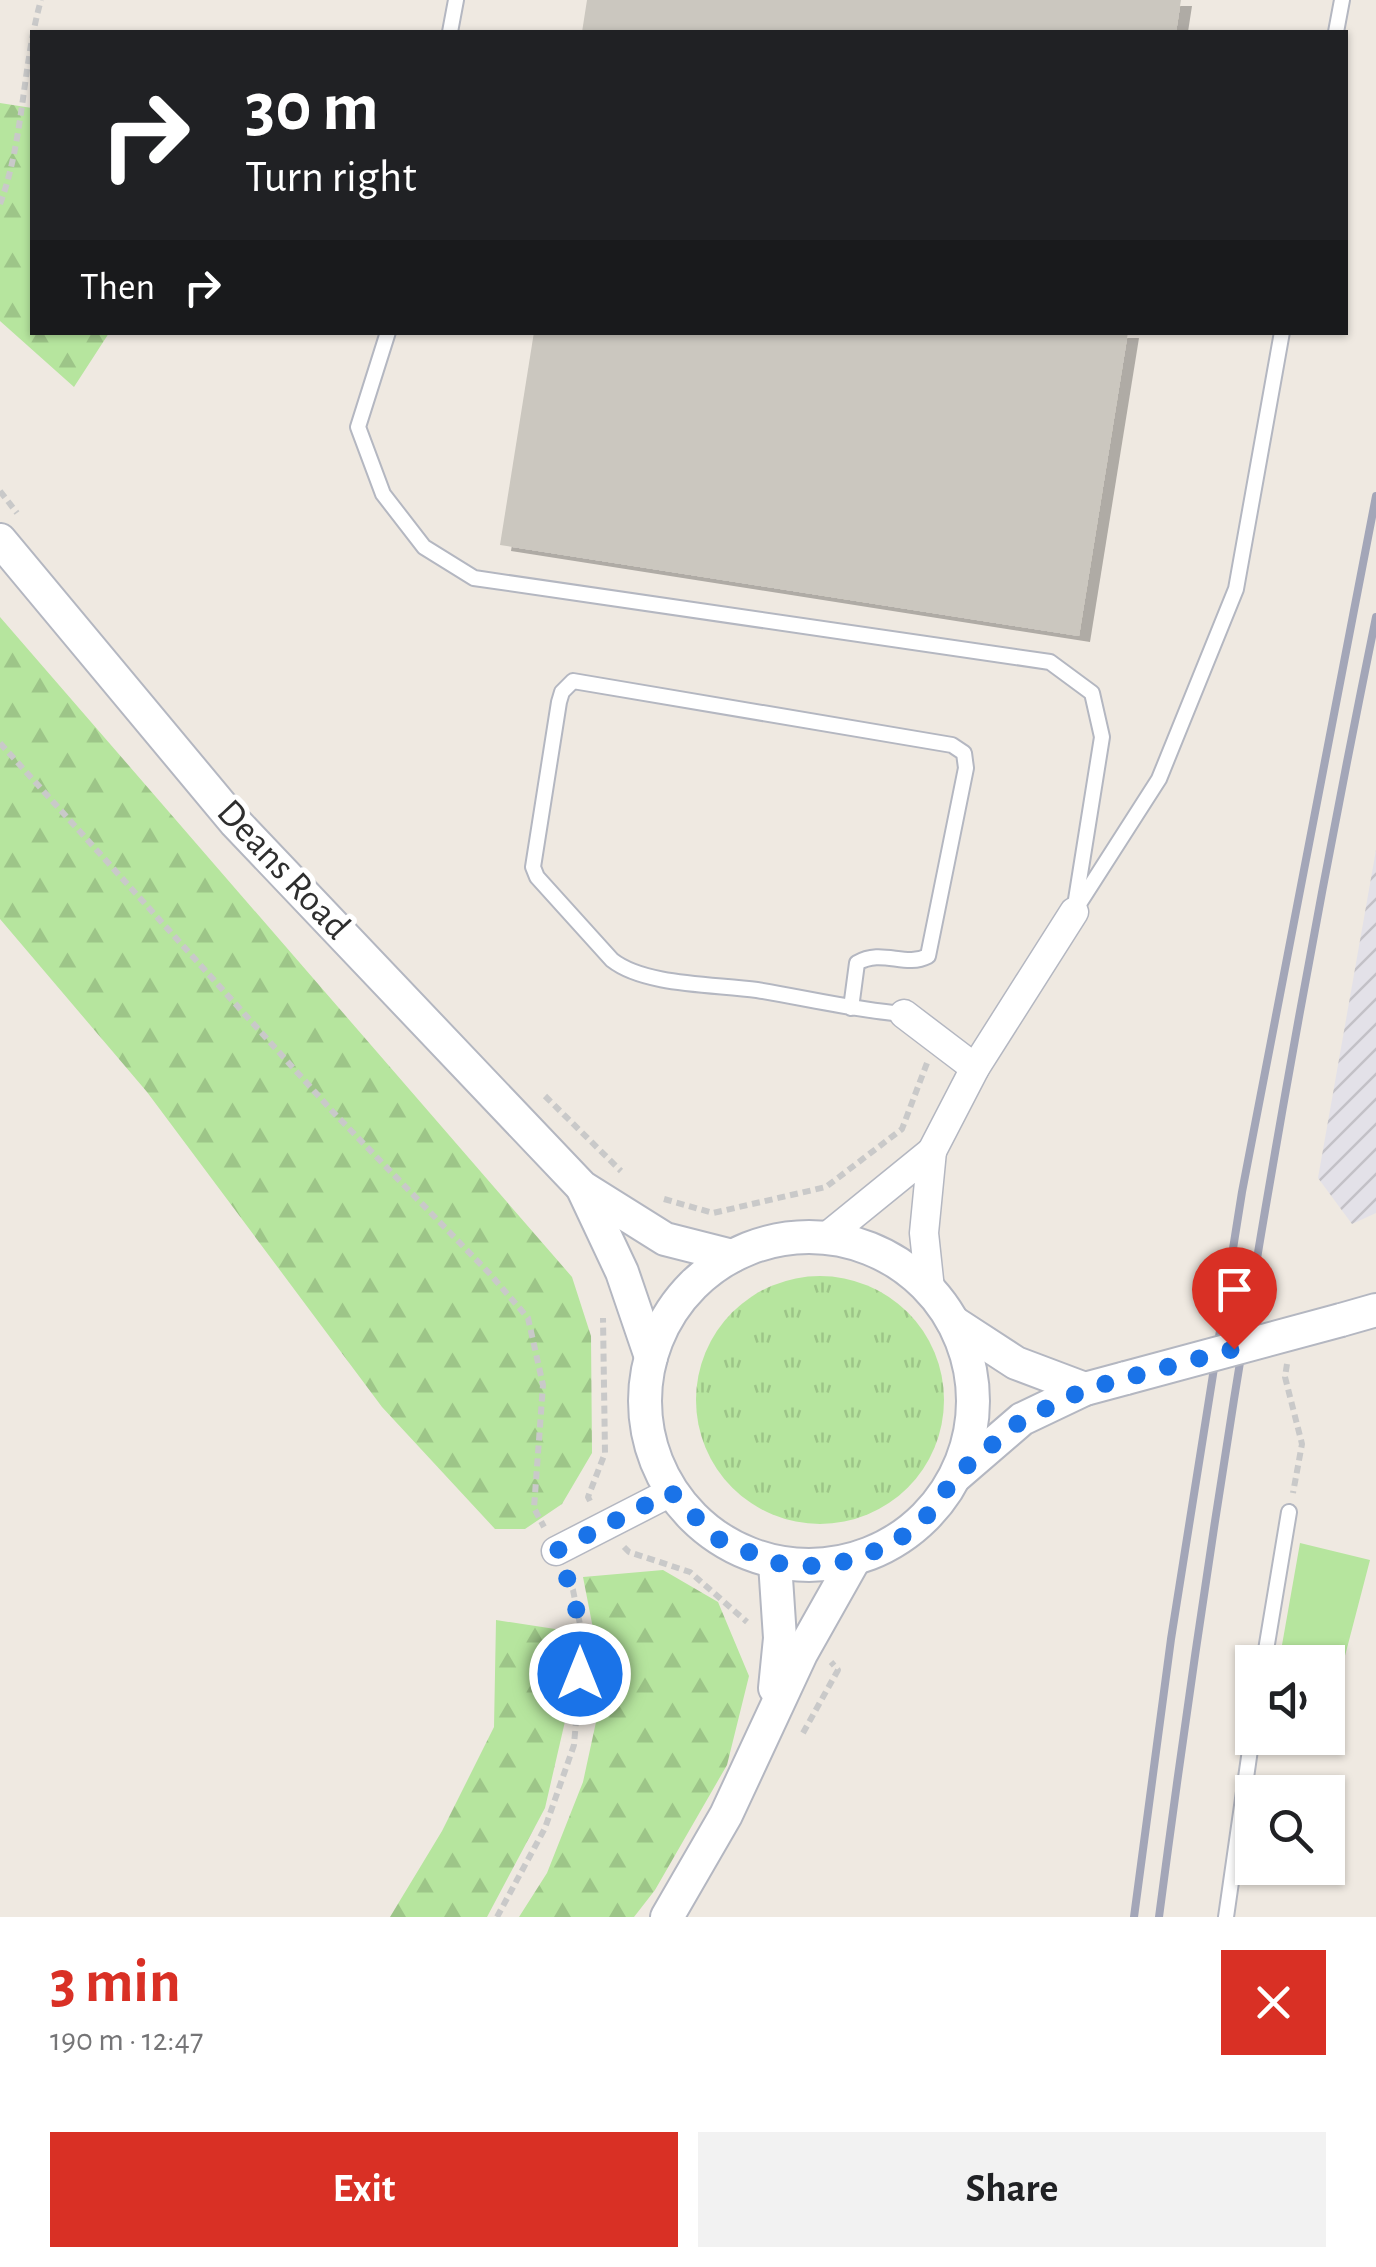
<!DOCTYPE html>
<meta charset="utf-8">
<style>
:root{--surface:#fff;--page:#f2f2f2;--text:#202124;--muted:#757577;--accent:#d93025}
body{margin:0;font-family:"Alegreya Sans",sans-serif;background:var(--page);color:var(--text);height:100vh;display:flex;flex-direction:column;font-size:38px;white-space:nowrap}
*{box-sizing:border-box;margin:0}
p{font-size:32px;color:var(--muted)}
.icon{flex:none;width:55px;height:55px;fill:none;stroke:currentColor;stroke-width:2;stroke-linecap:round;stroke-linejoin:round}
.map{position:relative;height:1917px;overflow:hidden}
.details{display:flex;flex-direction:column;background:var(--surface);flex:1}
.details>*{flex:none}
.guide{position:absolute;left:30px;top:30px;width:1318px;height:305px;border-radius:0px;box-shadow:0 2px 8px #0004;background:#202124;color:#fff;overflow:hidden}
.buttons{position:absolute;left:1235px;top:1645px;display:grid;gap:20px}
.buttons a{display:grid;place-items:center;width:110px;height:110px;border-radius:0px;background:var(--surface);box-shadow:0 2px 8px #0004;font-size:50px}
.pin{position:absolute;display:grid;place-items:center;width:85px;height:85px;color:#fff;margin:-102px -42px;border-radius:50% 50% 50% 0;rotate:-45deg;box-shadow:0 0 10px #0007}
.pin .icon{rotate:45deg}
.me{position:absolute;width:110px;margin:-55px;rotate:0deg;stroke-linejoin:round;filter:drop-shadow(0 0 8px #0008)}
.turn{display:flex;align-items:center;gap:35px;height:210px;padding:0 50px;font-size:45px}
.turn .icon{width:130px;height:130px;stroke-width:2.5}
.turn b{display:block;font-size:70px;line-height:85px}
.then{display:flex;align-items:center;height:95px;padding:0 50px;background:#0003;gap:20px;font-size:38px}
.round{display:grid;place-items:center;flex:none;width:105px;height:105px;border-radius:0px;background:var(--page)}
.headline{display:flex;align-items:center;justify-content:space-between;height:170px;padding:0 50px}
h1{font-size:60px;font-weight:600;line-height:75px;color:var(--accent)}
.button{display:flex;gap:20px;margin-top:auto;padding:20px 50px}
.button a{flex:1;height:115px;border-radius:0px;background:var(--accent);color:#fff;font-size:40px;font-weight:600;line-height:115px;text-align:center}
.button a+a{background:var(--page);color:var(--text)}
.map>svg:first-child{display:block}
.industrial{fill:url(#industrial-furrows)}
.grass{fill:url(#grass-tufts)}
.forest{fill:url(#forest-firs)}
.garden{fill:#b6e59e}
.building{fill:#cbc7bf;filter:url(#shadow)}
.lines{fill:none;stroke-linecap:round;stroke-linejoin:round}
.service-casing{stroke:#b4b7c1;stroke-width:18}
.minor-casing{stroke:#b4b7c1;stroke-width:31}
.tertiary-casing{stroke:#b4b7c1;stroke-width:36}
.path{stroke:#c9c9c9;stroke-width:6;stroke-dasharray:8 5;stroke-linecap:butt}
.service{stroke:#fff;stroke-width:14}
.minor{stroke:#fff;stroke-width:28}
.tertiary{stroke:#fff;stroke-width:32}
.rail{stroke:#a3a6b8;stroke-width:8}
.tertiary-bridge-casing{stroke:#b4b7c1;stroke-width:36;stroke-linecap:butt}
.tertiary-bridge{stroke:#fff;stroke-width:32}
.route{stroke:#1a73e8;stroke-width:18;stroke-dasharray:0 32.4}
.labels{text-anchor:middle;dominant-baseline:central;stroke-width:10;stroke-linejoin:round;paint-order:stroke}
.street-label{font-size:38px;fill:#2e2e2e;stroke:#fff}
</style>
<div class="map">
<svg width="1376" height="1917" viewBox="0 0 1376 1917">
<defs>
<pattern id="industrial-furrows" width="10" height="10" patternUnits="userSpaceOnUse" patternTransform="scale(2.5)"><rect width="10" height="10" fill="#e3e1e8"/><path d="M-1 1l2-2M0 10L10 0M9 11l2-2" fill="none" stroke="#c3c1c7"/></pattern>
<pattern id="grass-tufts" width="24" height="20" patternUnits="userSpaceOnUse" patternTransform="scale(2.5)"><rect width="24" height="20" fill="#b6e59e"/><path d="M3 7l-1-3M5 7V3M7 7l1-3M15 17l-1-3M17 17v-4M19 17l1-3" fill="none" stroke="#9dc588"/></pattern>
<pattern id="forest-firs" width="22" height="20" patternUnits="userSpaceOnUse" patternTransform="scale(2.5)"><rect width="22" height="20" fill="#b6e59e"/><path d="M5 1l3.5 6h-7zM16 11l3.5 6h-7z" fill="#9dc588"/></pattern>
<filter id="shadow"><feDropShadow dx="11" dy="6" stdDeviation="0" flood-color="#0004"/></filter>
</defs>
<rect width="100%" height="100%" fill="#efe9e1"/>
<path class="industrial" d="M1376,850V1213L1352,1224L1318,1178Z"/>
<circle class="grass" cx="820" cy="1400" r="124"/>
<g class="forest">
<path d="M0,103L32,108V332L109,333L74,387L0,321Z"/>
<path d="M0,617L572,1277L591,1336L592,1453L562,1504L525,1529H495L382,1407L147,1092L0,919Z"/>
<path d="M663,1570L718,1602L749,1676L727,1765L655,1890L634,1917H519L547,1873L583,1782L604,1685L583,1577Z"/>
<path d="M496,1620L568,1631L569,1704L545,1808L487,1917H390L442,1831L494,1727Z"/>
</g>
<path class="garden" d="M1300,1543L1370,1560L1328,1721V1662H1279Z"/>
<g class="building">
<path d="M587,0H1181L1176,32H582Z"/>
<path d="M534,332H1128L1079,636L500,545Z"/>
</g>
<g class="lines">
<g class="service-casing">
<g id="service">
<path d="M450,32L456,0"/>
<path d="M1336,32L1342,0"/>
<path d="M388,332L358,427L383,494L424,547L474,578L1050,662L1092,693L1102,737L1074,912"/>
<path d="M1077,907L1159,779L1236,589L1282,332"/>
<path d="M851,1008L857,963C882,948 905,968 928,956L966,768L964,753L952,745L573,681L562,692L559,702L533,867L537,877L612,960C645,986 715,984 757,990C806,998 854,1010 904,1014"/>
<path d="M1264,1662L1289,1512"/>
<path d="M1226,1917L1252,1736"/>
</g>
</g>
<g class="minor-casing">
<g id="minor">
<path d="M904,1014L975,1068"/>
<path d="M932,1151L975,1068L1074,912"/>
<path d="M825,1238L932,1151L924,1233L930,1289"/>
<path d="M556,1551L671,1492"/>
</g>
</g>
<g class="tertiary-casing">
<g id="tertiary">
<path d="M0,540L235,822L582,1187L665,1239L732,1256"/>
<path d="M582,1187L622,1272L651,1357"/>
<circle cx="809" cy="1401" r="164"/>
<path d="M1341,1320L1376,1310"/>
<path d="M953,1322L1016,1363L1085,1389"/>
<path d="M957,1475L1022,1419L1085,1389L1126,1378"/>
<path d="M775,1563L780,1638L775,1688"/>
<path d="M667,1917L726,1815L801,1654L854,1560"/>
</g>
</g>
<g class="path">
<path d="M0,204C24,140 22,67 41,0"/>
<path d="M0,491L17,513"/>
<path d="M0,743L333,1112L490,1274L528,1318L543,1385L534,1508L544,1527"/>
<path d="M545,1096L621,1171"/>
<path d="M664,1199L713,1213L826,1187L902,1129L927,1063"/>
<path d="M1287,1364L1285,1377L1302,1444L1293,1493"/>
<path d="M590,1501L588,1497L605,1453L603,1318"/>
<path d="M624,1547L629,1552L690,1572L747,1622"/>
<path d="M803,1733L838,1670L831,1662"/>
<path d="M497,1917L545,1828L574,1745L583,1639L573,1590L566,1574"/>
</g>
<use href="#service" class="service"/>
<use href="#minor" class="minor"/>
<use href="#tertiary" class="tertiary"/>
<g class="rail">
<path d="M1134,1917L1171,1639L1242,1192L1376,496"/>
<path d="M1159,1917C1216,1481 1288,1048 1376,617"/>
</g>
<g class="tertiary-bridge-casing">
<path id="tertiary-bridge" d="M1126,1378L1341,1320"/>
</g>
<use href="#tertiary-bridge" class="tertiary-bridge"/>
</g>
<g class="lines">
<path class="route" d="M580,1674C584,1629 575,1593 556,1551L671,1492L716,1538L775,1563L814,1566L854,1560L896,1542L931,1512L957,1474L1022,1420L1086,1389L1234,1349"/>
</g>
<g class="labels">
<g class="street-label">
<text transform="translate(283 870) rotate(47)">Deans Road</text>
</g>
</g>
</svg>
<div class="buttons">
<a><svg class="icon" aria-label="sound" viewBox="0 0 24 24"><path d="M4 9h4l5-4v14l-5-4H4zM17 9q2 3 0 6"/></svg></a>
<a><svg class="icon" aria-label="search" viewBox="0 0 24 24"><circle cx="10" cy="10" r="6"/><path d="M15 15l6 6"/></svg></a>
</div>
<div class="pin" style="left:1234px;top:1349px;background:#d93025"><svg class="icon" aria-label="arrive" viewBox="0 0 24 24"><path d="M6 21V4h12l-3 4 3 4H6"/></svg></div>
<svg class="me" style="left:580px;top:1674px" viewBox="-20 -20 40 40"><circle r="17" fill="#1a73e8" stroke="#fff" stroke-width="3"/><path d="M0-11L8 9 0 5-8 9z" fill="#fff"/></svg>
<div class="guide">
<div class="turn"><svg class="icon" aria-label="right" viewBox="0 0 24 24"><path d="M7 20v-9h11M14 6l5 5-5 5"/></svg><div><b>30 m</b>Turn right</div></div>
<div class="then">Then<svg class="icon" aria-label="right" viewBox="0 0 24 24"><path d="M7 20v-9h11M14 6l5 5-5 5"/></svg></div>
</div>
</div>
<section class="details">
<div class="headline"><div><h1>3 min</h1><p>190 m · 12:47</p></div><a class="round" style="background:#d93025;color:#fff"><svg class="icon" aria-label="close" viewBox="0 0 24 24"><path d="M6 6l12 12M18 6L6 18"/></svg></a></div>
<div class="button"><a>Exit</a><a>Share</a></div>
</section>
